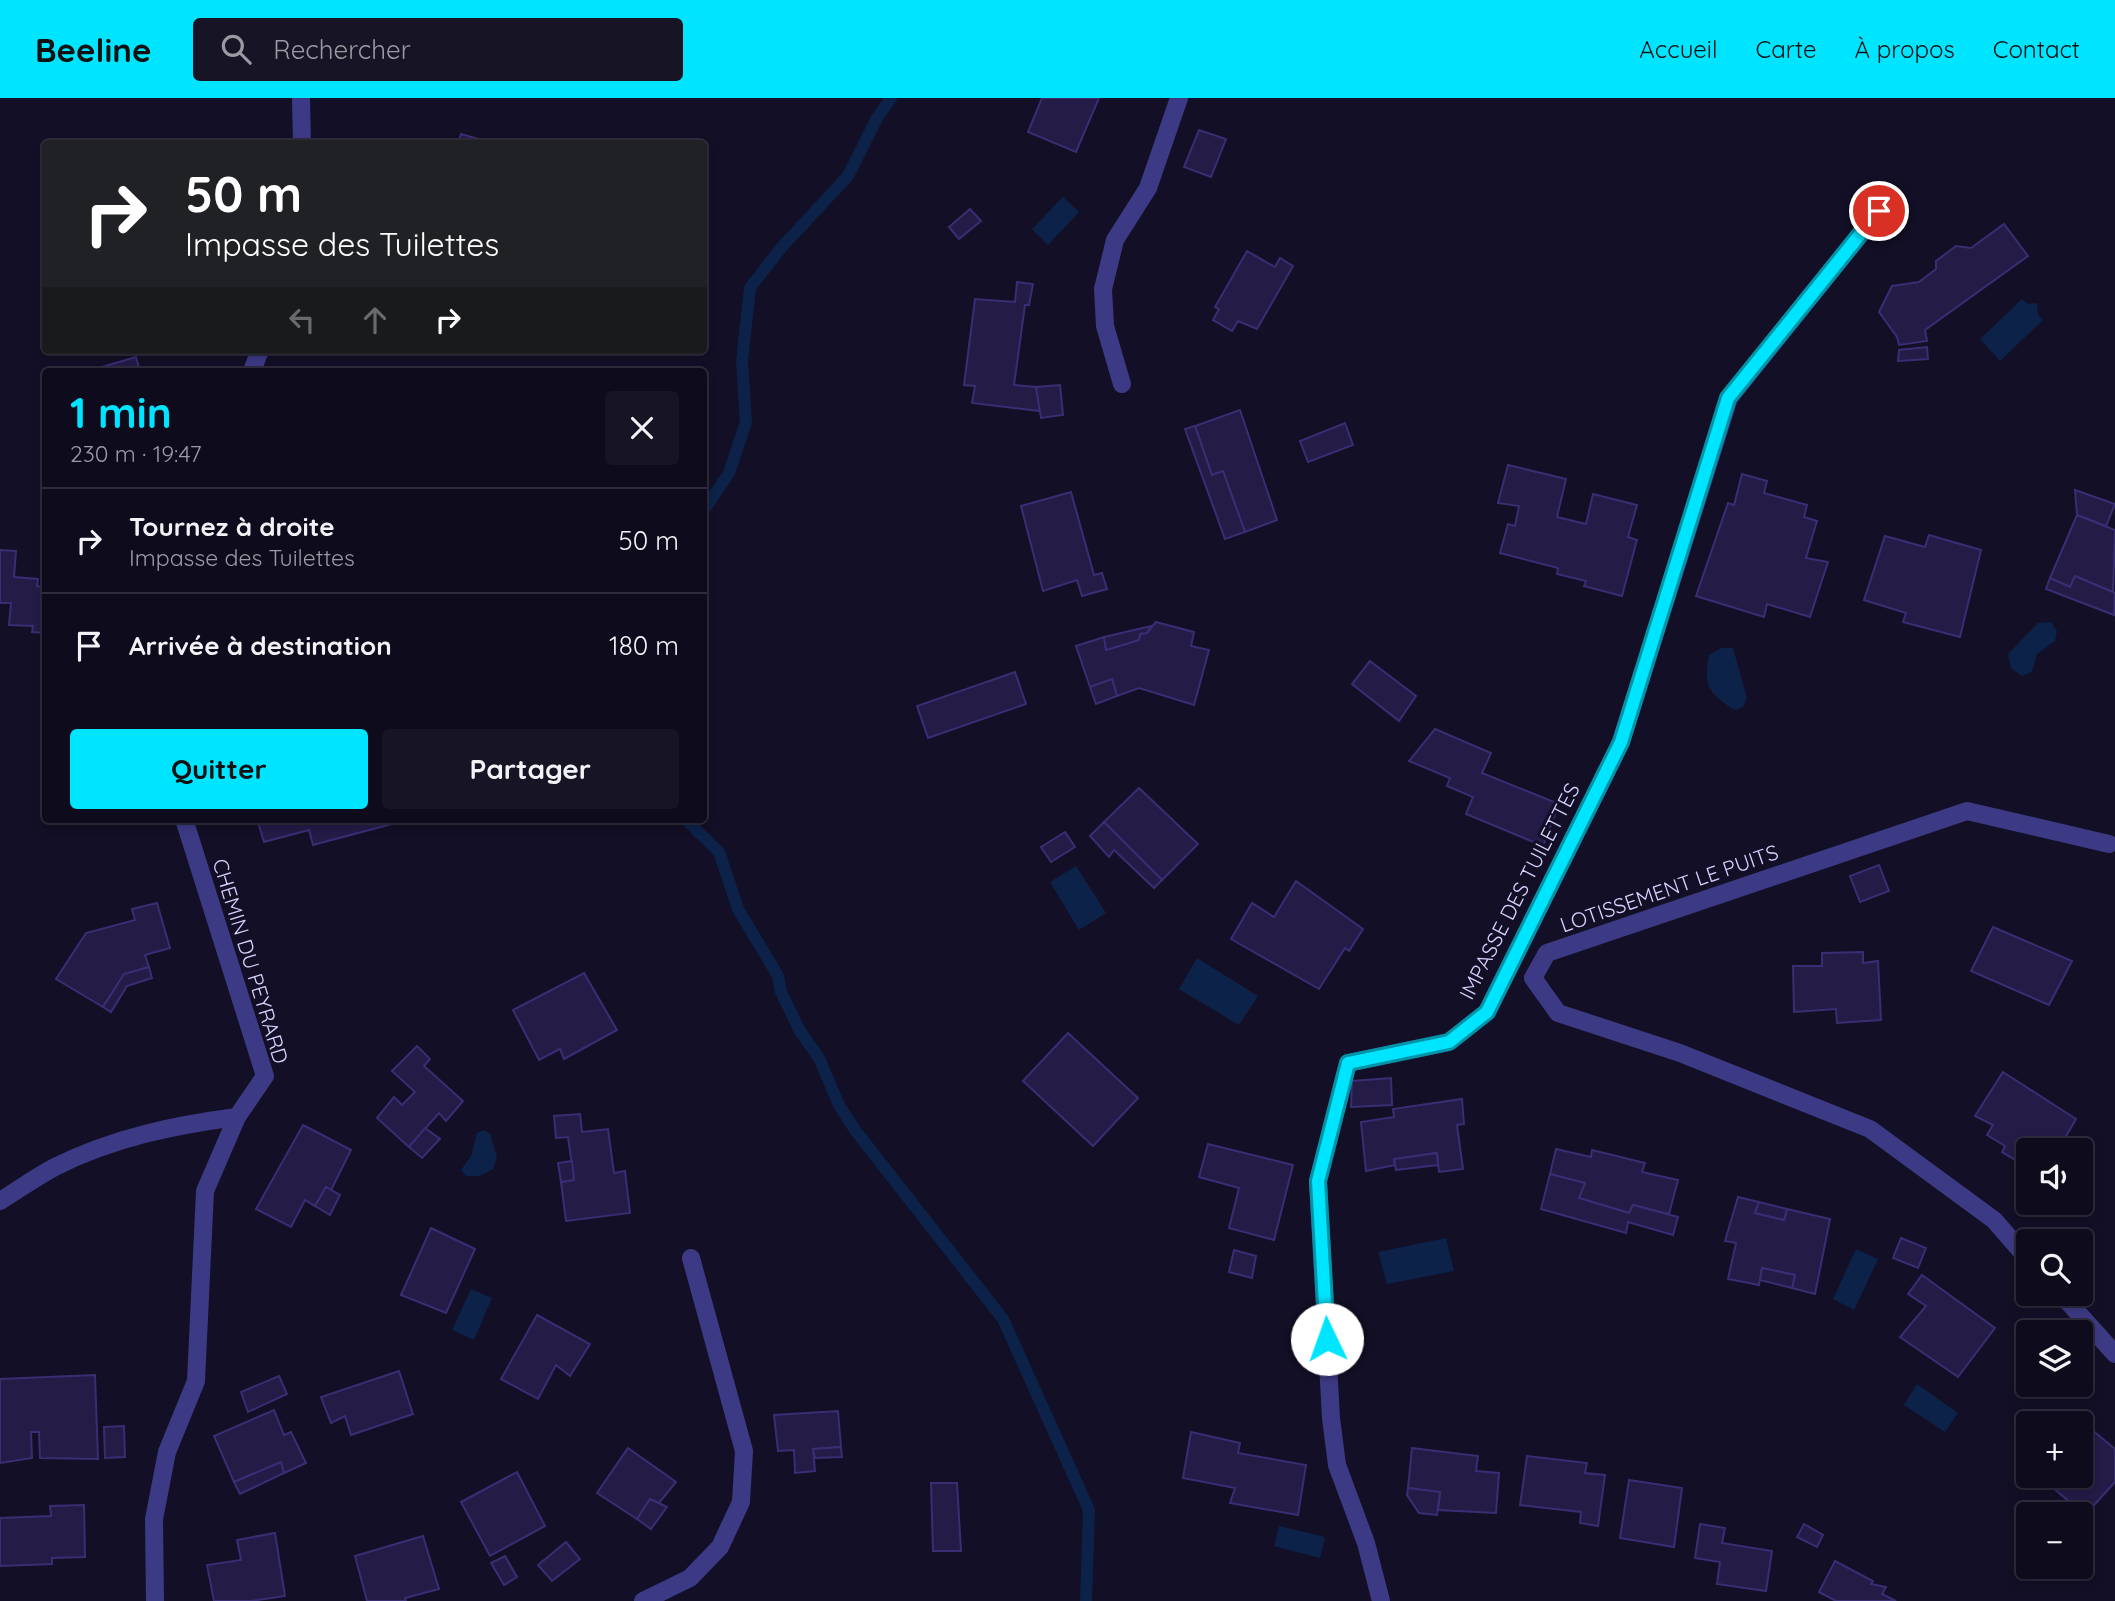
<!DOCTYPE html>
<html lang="fr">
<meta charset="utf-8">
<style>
:root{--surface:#0e0b1c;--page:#171425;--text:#f1f3f6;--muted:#9b9ba3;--line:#2e2b3b;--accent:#00e5ff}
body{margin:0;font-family:Quicksand,sans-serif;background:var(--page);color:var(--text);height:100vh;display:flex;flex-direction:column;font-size:26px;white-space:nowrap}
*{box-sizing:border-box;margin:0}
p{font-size:23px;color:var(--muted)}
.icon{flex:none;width:38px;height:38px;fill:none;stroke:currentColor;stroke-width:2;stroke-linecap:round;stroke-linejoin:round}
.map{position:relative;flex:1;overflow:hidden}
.side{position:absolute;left:42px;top:270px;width:665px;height:455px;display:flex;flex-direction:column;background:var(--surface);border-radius:7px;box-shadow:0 4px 10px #0003,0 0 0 2px var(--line)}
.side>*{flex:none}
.top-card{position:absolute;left:42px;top:42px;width:665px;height:214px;border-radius:7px;box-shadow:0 4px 10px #0003,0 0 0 2px var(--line);background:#202124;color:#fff;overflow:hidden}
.controls{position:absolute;left:2016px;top:1040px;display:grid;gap:14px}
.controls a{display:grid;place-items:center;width:77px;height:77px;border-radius:7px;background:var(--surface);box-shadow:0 4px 10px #0003,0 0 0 2px var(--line);font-size:35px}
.pin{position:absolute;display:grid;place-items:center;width:60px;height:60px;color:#fff;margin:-30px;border:4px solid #fff;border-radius:50%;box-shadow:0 2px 7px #0007}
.me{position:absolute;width:77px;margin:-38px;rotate:357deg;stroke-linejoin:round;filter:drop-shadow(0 0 5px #0008)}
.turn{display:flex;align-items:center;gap:24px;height:147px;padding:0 28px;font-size:32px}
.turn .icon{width:91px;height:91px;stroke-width:2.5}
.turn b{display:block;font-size:49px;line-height:60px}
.lanes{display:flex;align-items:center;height:66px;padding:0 28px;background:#0003;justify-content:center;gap:35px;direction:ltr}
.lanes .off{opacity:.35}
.round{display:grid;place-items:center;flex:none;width:74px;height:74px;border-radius:7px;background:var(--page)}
.summary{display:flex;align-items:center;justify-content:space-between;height:119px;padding:0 28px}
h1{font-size:42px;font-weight:700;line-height:52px;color:var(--accent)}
.cta{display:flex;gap:14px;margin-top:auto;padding:14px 28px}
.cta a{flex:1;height:80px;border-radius:7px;background:var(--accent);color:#111;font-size:28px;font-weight:700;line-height:80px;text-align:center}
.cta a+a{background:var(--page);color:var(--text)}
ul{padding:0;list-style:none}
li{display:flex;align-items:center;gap:21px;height:105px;padding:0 28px;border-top:2px solid var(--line)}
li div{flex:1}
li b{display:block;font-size:26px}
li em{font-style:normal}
header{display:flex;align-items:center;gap:42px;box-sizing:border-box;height:98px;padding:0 35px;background:var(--accent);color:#111}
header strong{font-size:33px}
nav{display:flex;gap:38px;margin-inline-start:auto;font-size:24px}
.search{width:490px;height:63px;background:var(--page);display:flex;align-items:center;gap:18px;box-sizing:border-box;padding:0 24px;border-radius:7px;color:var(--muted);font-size:26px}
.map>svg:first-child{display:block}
.water{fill:#0c2248}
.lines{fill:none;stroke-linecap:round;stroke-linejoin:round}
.stream{stroke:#0c2248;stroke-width:12}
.building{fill:#241b47;stroke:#3b2d73;stroke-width:2}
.minor{stroke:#3d3a85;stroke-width:18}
.route-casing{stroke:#0095a6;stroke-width:18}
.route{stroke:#00e5ff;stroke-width:12}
.labels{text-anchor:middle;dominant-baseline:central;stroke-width:6;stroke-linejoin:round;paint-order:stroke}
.street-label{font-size:21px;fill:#d9d4ff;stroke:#130f26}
</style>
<header>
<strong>Beeline</strong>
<div class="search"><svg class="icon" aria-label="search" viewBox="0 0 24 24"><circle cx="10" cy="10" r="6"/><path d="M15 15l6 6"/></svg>Rechercher</div>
<nav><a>Accueil</a><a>Carte</a><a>À propos</a><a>Contact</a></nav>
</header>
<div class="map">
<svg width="2115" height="1503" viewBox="0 0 2115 1503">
<rect width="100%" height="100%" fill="#130f26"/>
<g class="water">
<path d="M1063,99L1079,114L1048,147L1032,131Z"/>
<path d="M2022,201L2028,206L2037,205L2038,216L2043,222L2000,263L1980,241Z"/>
<path d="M2051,524L2057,533L2055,543L2037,556L2032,574L2022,578L2011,570L2008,556L2038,525Z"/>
<path d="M1721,550H1733L1747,600L1743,609L1734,612C1708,594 1703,588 1709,557Z"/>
<path d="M1076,768L1106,815L1079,832L1050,784Z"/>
<path d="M1197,860L1258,898L1239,927L1179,891Z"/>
<path d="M484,1032L490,1036L497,1059L493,1071L480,1078H466L461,1072L471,1058L477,1035Z"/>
<path d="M1446,1140L1454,1173L1387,1186L1378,1154Z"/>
<path d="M1856,1151L1878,1161L1854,1212L1833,1201Z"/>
<path d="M471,1191L492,1200L474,1242L452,1232Z"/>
<path d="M1917,1286L1958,1315L1945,1334L1904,1307Z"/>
<path d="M1279,1428L1325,1439L1320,1460L1274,1448Z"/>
</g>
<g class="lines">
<g class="stream">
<path d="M704,412L729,375L746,324L742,263L750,190L781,150L848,78L877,20L891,0"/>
<path d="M685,721L719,754L738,811L778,878L781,894L800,933L819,960L839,1007L855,1032L1003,1221L1089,1412L1086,1503"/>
</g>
</g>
<g class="building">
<path d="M1042,0H1099L1076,54L1028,34Z"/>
<path d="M1199,32L1226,41L1211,79L1184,69Z"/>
<path d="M461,36L496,46H458Z"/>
<path d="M970,111L981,123L959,141L949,129Z"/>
<path d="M2004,126L2028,158L1925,232L1927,243L1899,247L1897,239L1879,214L1892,188L1919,184L1936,171V163L1956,148L1971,150Z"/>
<path d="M1247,153L1275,169L1280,160L1293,168L1257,231L1238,223L1232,233L1213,222L1219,211L1215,209Z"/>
<path d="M1017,184L1033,186L1029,207H1025L1014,287L1036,289L1040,313L972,305L975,288L964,287L975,201L1015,204Z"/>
<path d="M1927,249L1928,261L1898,263L1899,252Z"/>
<path d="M136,259L140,273H103L102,269Z"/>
<path d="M1060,287L1063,317L1041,320L1036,289Z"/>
<path d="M1240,312L1277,422L1245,434L1223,373L1212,377L1195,328Z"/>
<path d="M1345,325L1353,347L1308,364L1300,343Z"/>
<path d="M1195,328L1212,377L1223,373L1245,434L1225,441L1185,331Z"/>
<path d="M1508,367L1566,381L1557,419L1586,426L1593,396L1637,407L1628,439L1637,442L1622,498L1584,488L1586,483L1557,476L1558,470L1500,455L1508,426L1515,428L1519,408L1498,405Z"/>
<path d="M1742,376L1767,383L1764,395L1807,407L1804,419L1817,423L1806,460L1828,464L1810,519L1767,506L1764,519L1696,498L1728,405L1734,407Z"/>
<path d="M2075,392L2115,406L2106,428L2077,417Z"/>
<path d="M1071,394L1094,477L1102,475L1107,491L1082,498L1077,482L1043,493L1021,408Z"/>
<path d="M2077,417L2115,432L2113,494L2075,478L2070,489L2050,480Z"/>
<path d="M1929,437L1981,452L1960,539L1903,524L1906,515L1864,502L1885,438L1925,449Z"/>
<path d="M0,452L16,453L14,479L38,481L37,488L46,489V535L32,534L33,528L9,527L11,505H0Z"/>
<path d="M2075,478L2115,495L2114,517L2046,491L2050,480L2070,489Z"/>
<path d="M1156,524L1194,534L1191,548L1209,552L1194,607L1139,590L1117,598L1112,581L1090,589L1076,548L1104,539L1106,552L1139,542L1140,536L1147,535Z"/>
<path d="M1151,528L1147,535L1140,536L1139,542L1106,552L1104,539Z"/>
<path d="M1370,563L1416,598L1399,623L1352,586Z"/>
<path d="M1015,574L1026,606L928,640L917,608Z"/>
<path d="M1112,581L1117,598L1096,606L1090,589Z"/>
<path d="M1435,631L1491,655L1482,675L1559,706L1543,748L1466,716L1473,699L1447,688L1450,680L1409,663Z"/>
<path d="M1139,690L1198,746L1162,782L1104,724Z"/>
<path d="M257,721H402L403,723L313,747L309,732L264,744Z"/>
<path d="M1104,724L1162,782L1154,790L1114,752L1109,759L1090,738Z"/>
<path d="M1065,734L1075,749L1051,764L1041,749Z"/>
<path d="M1879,767L1889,793L1860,804L1850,778Z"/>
<path d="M1296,783L1363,831L1349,853L1345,850L1319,891L1231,841L1252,805L1274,819Z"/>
<path d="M157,805L170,850L145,857L149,869L124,876L103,909L56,881L86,835L135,822L132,811Z"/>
<path d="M1993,829L2072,863L2049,907L1971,873Z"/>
<path d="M1863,854V865L1878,863L1881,922L1837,925L1836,911L1794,914L1793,868H1822V855Z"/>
<path d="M149,869L152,880L127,888L111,914L103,909L124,876Z"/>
<path d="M584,875L617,932L564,961L560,951L539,962L513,912Z"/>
<path d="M1068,935L1138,1000L1093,1048L1023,983Z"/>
<path d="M417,948L430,961L424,968L463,1003L446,1023L439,1015L409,1049L377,1020L394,999L402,1007L415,994L392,973Z"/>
<path d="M2003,974L2076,1021L2058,1052H2028L2027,1069L2002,1054L2005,1048L1987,1037L1993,1027L1975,1018Z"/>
<path d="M1391,980L1392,1007L1351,1009L1352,983Z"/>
<path d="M1462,1001L1464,1026L1457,1027L1463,1071L1439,1074L1437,1055L1394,1061L1395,1067L1366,1073L1361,1024L1394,1019L1393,1011Z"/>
<path d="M580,1016L582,1034L608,1031L614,1075L625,1073L630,1115L566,1123L561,1084L574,1082L568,1039L556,1040L554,1018Z"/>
<path d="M303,1027L351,1052L331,1092L326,1089L315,1108L305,1102L291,1129L256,1111Z"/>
<path d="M425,1030L440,1041L422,1060L409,1049Z"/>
<path d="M1208,1046L1293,1067L1274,1142L1229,1130L1239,1090L1199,1079Z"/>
<path d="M1556,1051L1591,1059L1592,1052L1645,1065L1642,1074L1678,1082L1669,1116L1633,1107L1629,1115L1579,1100L1585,1085L1550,1076Z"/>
<path d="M1437,1055L1438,1067L1396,1072L1394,1061Z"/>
<path d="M572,1063L574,1082L561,1084L558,1065Z"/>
<path d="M1550,1076L1585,1085L1579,1100L1629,1115L1633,1107L1678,1119L1673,1137L1628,1124L1626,1135L1541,1111Z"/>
<path d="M326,1089L340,1097L330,1117L315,1108Z"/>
<path d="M1738,1099L1759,1104L1755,1115L1784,1122L1787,1111L1830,1121L1815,1196L1792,1190L1795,1177L1762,1170L1759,1187L1728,1181L1736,1145L1725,1143Z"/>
<path d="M1759,1104L1787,1111L1784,1122L1755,1115Z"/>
<path d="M431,1130L475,1151L446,1215L401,1197Z"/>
<path d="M1901,1140L1926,1150L1918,1170L1893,1160Z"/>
<path d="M1234,1152L1256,1158L1252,1180L1229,1174Z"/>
<path d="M1762,1170L1795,1177L1792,1190L1760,1182Z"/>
<path d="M1922,1177L1995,1230L1958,1279L1900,1239L1926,1208L1908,1196Z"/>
<path d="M537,1217L590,1246L570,1278L556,1267L538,1301L501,1281Z"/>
<path d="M399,1273L413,1316L351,1337L345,1318L331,1325L321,1299Z"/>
<path d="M95,1277L98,1361L40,1360L39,1334H31L32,1360L0,1365V1281Z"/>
<path d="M279,1278L287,1296L248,1314L241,1294Z"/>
<path d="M274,1312L284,1337L291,1334L306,1365L284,1375L281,1364L234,1384L214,1338Z"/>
<path d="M838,1313L841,1349L813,1351L815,1373L795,1375L794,1352L778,1353L774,1317Z"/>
<path d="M2079,1321L2115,1351V1384L2085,1417L2038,1377H2081V1325H2076Z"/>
<path d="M124,1328L125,1359L105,1360L104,1329Z"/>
<path d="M1191,1334L1240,1345L1238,1355L1306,1367L1298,1417L1230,1405L1235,1390L1183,1380Z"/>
<path d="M841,1349L842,1359L815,1360L813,1351Z"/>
<path d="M628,1350L676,1384L659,1405L650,1401L637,1421L597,1395Z"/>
<path d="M1412,1350L1478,1358L1476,1373L1499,1375L1496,1415L1438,1412L1440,1394L1408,1390Z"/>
<path d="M1527,1358L1587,1365L1585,1375L1605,1377L1598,1428L1580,1425L1581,1414L1520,1407Z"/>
<path d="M281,1364L284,1375L240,1396L234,1384Z"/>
<path d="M517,1374L545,1428L490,1458L461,1404Z"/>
<path d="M1629,1382L1682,1390L1674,1449L1620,1440Z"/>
<path d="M931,1385H957L961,1453H933Z"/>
<path d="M1408,1390L1440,1394L1437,1417L1419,1415L1407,1397Z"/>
<path d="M650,1401L667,1409L651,1431L637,1421Z"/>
<path d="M84,1407L85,1459L52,1460V1466L0,1468V1420L51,1418L50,1408Z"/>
<path d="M1700,1426L1725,1430L1722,1445L1772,1453L1766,1493L1717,1486L1720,1464L1695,1460Z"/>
<path d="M1804,1426L1823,1437L1817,1449L1797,1439Z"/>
<path d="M275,1435L285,1498L251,1503H214L207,1467L241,1462L237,1442Z"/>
<path d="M423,1438L439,1491L405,1500L406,1503H367L355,1458Z"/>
<path d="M566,1444L580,1461L552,1483L538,1467Z"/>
<path d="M505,1458L517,1479L504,1487L491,1465Z"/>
<path d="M1835,1463L1873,1483L1871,1486L1886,1489L1882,1496L1896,1503H1836L1819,1494Z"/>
</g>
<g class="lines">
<g class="minor">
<path d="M301,0L302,46"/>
<path d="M252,273L260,252"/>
<path d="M1122,286L1105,228L1103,191L1115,142L1148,90L1179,0"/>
<path d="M0,1103C18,1092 36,1079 55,1069C112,1040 175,1027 237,1019"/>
<path d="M2028,1161L1994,1122L1870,1031L1680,955L1558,915L1533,880L1547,855L1967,713L2109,746"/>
<path d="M2060,1195L2115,1256"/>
<path d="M155,1503L154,1421L167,1354L196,1283L205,1093L237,1019L265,978L184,721"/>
<path d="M643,1503L690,1480L720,1449L741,1404L744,1353L691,1160"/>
<path d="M1381,1503L1366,1445L1337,1367L1331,1320L1318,1083L1348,965L1449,944L1487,914L1621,644L1729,300L1879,113"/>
</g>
</g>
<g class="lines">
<g class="route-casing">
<path id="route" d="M1327,1241L1318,1083L1348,965L1449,944L1487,914L1621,644L1728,300L1879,113"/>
</g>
<use href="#route" class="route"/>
</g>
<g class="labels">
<g class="street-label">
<text transform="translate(1669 790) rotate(-19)">LOTISSEMENT LE PUITS</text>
<text transform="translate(1519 793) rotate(-63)">IMPASSE DES TUILETTES</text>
<text transform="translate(251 863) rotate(73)">CHEMIN DU PEYRARD</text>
</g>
</g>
</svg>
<div class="controls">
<a><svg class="icon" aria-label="sound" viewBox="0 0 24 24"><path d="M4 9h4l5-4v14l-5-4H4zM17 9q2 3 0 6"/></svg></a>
<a><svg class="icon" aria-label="search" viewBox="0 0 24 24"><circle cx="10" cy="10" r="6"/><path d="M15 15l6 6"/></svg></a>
<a><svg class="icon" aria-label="layers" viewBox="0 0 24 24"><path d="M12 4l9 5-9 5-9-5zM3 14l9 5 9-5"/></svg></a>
<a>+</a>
<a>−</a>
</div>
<div class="pin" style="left:1879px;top:113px;background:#d93025"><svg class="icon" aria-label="arrive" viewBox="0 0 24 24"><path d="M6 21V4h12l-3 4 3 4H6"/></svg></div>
<svg class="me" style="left:1327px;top:1241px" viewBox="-20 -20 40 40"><circle r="19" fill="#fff"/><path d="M0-13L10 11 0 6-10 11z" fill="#00e5ff"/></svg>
<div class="top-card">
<div class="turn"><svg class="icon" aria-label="right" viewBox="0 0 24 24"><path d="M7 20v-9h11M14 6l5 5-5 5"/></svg><div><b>50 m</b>Impasse des Tuilettes</div></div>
<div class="lanes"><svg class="icon off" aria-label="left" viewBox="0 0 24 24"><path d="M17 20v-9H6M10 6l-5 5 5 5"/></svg><svg class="icon off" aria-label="ahead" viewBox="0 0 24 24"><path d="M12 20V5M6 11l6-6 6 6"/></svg><svg class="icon" aria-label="right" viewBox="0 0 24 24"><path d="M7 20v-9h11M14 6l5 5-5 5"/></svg></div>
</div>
<section class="side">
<div class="summary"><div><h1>1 min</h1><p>230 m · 19:47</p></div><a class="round"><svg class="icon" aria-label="close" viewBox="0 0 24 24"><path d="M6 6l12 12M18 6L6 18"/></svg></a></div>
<ul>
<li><svg class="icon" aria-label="right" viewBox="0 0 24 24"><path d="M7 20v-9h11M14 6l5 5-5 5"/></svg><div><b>Tournez à droite</b><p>Impasse des Tuilettes</p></div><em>50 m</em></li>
<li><svg class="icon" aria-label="arrive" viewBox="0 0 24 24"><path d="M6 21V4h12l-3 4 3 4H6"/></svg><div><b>Arrivée à destination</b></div><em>180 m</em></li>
</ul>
<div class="cta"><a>Quitter</a><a>Partager</a></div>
</section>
</div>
